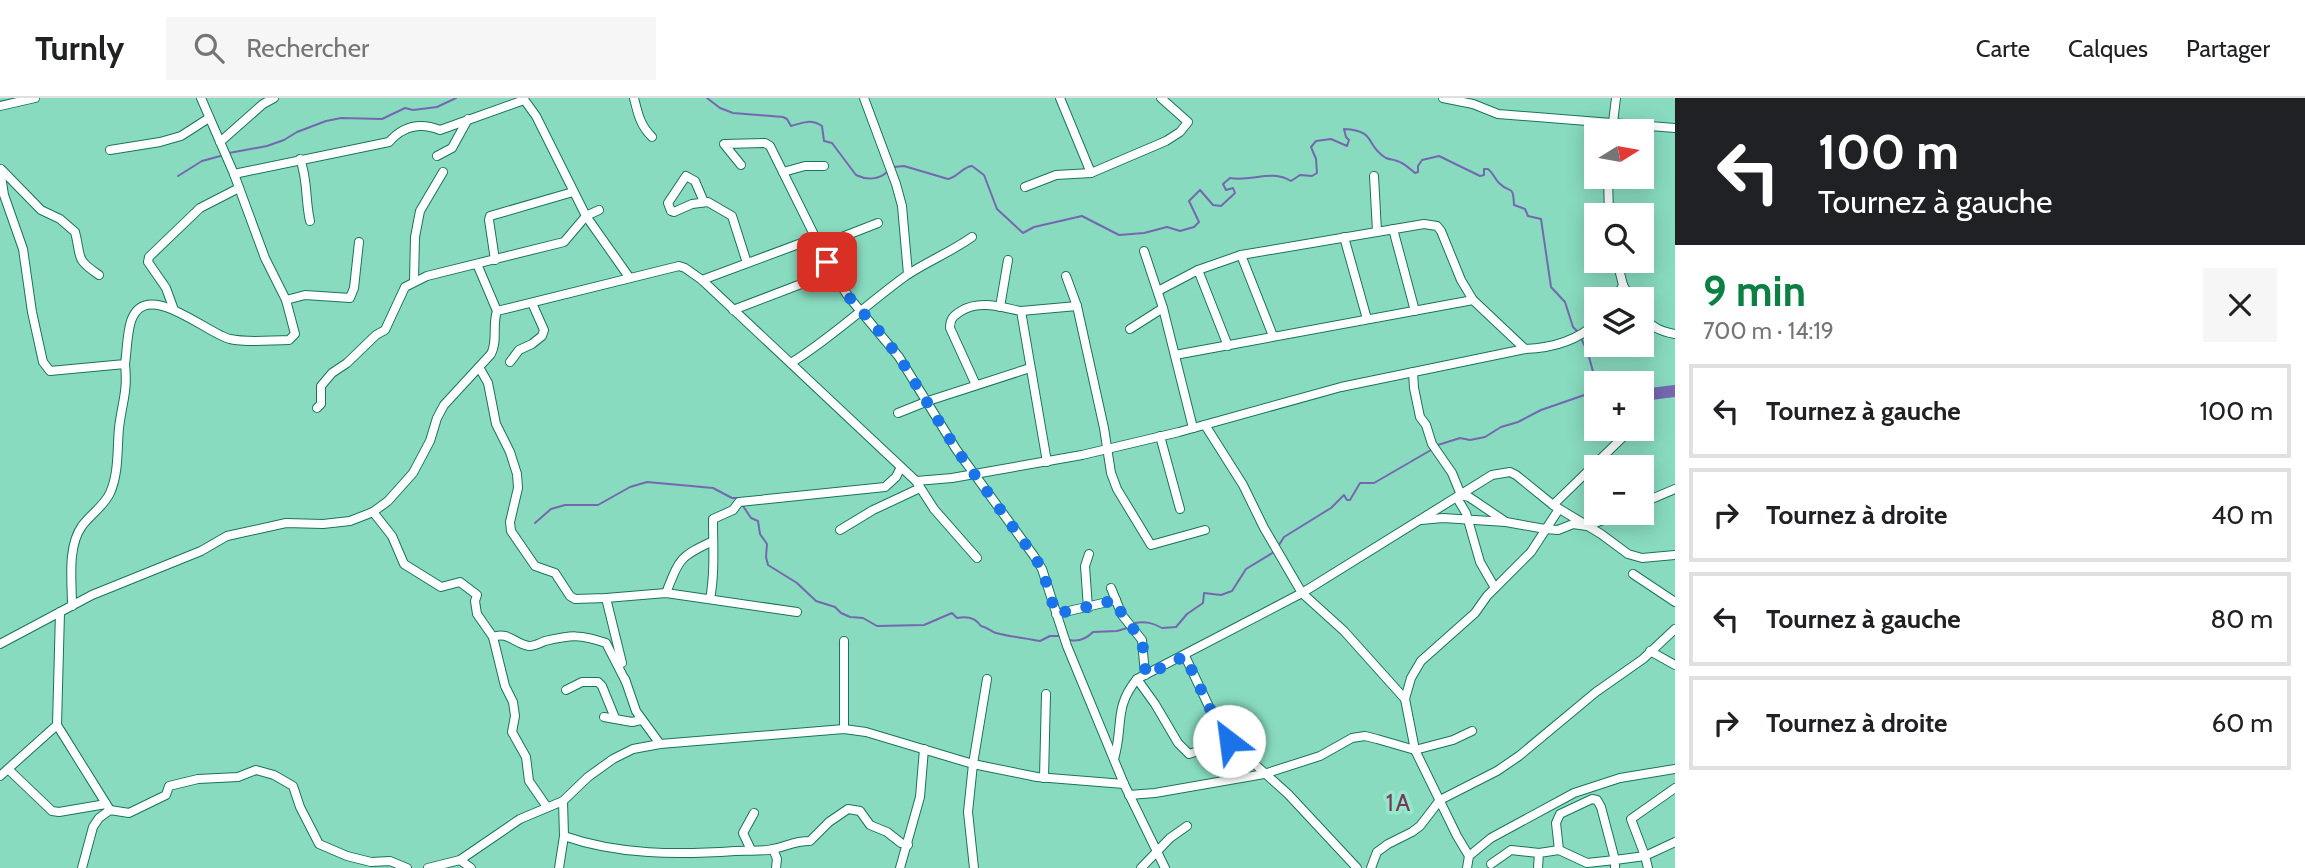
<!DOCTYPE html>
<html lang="fr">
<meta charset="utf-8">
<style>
:root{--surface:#fff;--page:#f6f6f6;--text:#202124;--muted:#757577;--line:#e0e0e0;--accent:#0b8043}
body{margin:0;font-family:Cabin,sans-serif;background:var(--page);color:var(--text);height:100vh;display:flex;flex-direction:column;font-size:26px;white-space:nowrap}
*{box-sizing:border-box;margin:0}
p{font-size:23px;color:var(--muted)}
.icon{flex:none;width:38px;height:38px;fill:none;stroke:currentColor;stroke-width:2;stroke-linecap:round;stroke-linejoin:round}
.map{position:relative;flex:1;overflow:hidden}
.panel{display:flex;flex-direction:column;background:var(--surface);width:630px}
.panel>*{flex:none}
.guide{background:#202124;color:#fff;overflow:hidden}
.needle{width:46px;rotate:79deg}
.fabs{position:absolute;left:1584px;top:21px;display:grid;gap:14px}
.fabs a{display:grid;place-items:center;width:70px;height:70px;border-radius:0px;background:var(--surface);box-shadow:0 4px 18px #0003;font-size:35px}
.pin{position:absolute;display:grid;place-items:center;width:60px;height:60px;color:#fff;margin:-30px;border-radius:14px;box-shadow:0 4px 10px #0006}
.me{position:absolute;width:77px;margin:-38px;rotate:330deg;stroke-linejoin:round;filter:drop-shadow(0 0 5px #0008)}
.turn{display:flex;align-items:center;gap:24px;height:147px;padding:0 28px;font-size:32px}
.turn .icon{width:91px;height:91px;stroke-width:2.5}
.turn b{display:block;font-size:49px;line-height:60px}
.round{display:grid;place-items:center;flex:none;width:74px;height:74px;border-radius:0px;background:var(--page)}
.overview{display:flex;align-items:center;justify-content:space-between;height:119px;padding:0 28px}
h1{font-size:42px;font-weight:800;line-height:52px;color:var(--accent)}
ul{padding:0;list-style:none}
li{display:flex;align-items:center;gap:21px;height:94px;margin:0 14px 10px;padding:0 14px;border:4px solid var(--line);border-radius:0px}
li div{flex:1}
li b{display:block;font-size:26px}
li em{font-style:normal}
header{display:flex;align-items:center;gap:42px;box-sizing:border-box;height:98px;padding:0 35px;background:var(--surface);border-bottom:2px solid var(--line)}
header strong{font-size:33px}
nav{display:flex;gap:38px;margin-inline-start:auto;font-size:24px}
.search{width:490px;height:63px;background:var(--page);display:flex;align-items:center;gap:18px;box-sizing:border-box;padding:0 24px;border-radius:0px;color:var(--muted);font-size:26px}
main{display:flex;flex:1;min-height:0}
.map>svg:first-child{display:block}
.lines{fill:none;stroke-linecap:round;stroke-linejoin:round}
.stream{stroke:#7568b1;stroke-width:2}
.river{stroke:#7568b1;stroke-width:12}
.street-casing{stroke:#19745d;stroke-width:10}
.street{stroke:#fff;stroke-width:8}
.route{stroke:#1a73e8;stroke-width:12;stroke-dasharray:0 21.6}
.labels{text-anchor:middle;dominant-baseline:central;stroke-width:7;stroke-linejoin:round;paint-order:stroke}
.quarter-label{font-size:24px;letter-spacing:2px;fill:#7a3859;stroke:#95e8cc}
</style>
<header>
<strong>Turnly</strong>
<div class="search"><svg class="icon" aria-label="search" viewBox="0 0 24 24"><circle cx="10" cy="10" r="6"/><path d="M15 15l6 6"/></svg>Rechercher</div>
<nav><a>Carte</a><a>Calques</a><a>Partager</a></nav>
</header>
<main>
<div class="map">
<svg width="1675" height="770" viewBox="0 0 1675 770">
<rect width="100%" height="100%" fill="#88dbbf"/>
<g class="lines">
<g class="stream">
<path d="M707,0L720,10L733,15L783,19L787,21L791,28C803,25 810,20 822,28L824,43L832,45L856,77C866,82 879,82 887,74"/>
<path d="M229,55L267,48L284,42L297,34L326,23L341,20L382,21L405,10L413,12L437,9L456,0"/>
<path d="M894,69L904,68L948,81C958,79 962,69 972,68L984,77L997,111L1023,135L1034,129L1082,118L1119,137L1144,135L1167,129L1180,133L1194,129L1199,124L1189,103L1200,92L1213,107L1221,108L1235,95L1233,90L1226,92L1223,86L1230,80C1252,84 1271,71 1291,83L1300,77L1312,78L1317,75L1316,61L1311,49L1316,43L1331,41L1347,48L1349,42L1346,39L1344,31C1378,33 1364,47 1386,60C1391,62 1393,61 1397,63C1403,64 1410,71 1415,75L1418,74V68L1422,62L1439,58L1480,78L1484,77V71H1488C1493,75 1495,81 1499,85C1511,97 1513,85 1514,107L1525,111L1528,118L1541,121L1551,189L1565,204L1573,229L1579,235"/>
<path d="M178,78L202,63L224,57"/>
<path d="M1581,240L1588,255L1596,285"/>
<path d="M1438,347L1460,340L1470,342L1485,339L1501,329L1518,324L1541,312L1596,293"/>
<path d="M743,408L751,420L758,423L760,436L767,446L766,459L768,467L797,485L816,503L835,509L841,515L850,519L863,520L877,528L924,527L952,515L957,520C966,518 975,519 981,528C987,529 990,533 996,535C1011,539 1026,540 1040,543L1050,538H1062"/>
<path d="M535,425L551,411L565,407H598L630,389L647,384L713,390L732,400H738"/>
<path d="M1279,447L1284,439L1331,410L1344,397L1347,402H1350L1360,385H1374L1431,352"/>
<path d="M1135,525C1146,523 1153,525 1162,530L1176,529L1187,516L1203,505L1204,495L1221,497L1232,493L1246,471L1274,454"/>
<path d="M1070,542C1079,544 1087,540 1093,534L1117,533L1127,530"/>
</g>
<path class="river" d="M1642,297L1675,293"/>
<g class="street-casing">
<g id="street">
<path d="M523,0L536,18L586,118L629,179"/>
<path d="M634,0C638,16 640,27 652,39"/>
<path d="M864,0L896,86L902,108L908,176"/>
<path d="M1060,0L1091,75"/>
<path d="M1443,0L1473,6L1498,16L1675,30"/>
<path d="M0,8L35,0"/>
<path d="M1612,33L1616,0"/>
<path d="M220,44L263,6L274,0"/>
<path d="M110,52L160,44L181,38L209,20"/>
<path d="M437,58L452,50L468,21"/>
<path d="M300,61C308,81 305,102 310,123"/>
<path d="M741,67L724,46L765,45L770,48L834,177L848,198L899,259L956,351L1034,458L1042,471L1067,548L1124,686L1165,770"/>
<path d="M0,71L4,97L23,151L32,214L43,264L50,273L125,266C127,252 127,236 131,223C146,179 207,236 230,241C248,245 271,242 289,242L295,236L286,202L265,160L234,76L201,0"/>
<path d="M1,71L41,112L60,121L75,134C82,160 74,160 99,177"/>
<path d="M783,74L805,68H824"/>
<path d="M234,76L389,44C403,28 420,24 440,32L524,2"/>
<path d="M1374,78L1377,133"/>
<path d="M1608,79L1609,117"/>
<path d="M1025,89L1056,77L1091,75L1166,43L1180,34L1188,24L1161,0"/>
<path d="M704,104L695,83L686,78L668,105L671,113L674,114L692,106L708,104L732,118L747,165"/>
<path d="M1393,131L1415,213"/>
<path d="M1344,139L1367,221"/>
<path d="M819,148L878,125"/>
<path d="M1144,153L1163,210L1193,330"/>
<path d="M1241,157L1273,238"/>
<path d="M495,162L489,122L490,118L573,94"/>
<path d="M1617,163L1623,187L1631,201"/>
<path d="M477,166L497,213"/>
<path d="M1198,172L1228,248"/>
<path d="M1066,178L1077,208L1104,330L1111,375L1117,391L1151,447L1205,432"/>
<path d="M702,182L815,140"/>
<path d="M414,183L415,139L420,113L443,74"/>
<path d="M1158,193L1198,172L1241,157L1424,126L1437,128L1441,133L1461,182L1473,202"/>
<path d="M1616,201L1623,187"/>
<path d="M286,202L305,197L350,200L354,190L359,144"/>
<path d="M1000,209L1008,162"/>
<path d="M174,212L166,190L148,164L149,159L200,110L239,90"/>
<path d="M733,212L809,183L834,177"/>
<path d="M1021,213L1077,208"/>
<path d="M1642,216C1651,229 1659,233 1675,236"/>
<path d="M1130,231L1163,210"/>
<path d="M1175,257L1473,202L1525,251"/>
<path d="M510,264L519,252L532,246L542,238L544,232L532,205"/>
<path d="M791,265C833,239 868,205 907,177C928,163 951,154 972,139"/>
<path d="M479,269L488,285L496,326L510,354L517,376L518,390L510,424L511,433L535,468L555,475L570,498L575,501L606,500L666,495L797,514"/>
<path d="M1413,274L1414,290L1420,319L1426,327L1432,346L1452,375L1461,397L1469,399L1506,424L1545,431L1558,432L1573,426L1587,428L1622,415"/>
<path d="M976,287L950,230C950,221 953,218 961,213C980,202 1000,209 1021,213L1047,364"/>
<path d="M317,310L321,306V288L332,275L347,265L376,237L385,232L405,189L427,178L564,144L586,118L599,112"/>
<path d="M898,315L928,303L1030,270"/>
<path d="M1205,327L1243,387L1264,430L1302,495L1344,533L1405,601"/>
<path d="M1160,338L1180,411"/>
<path d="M916,383L934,411L977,460"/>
<path d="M1457,400L1466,415L1480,464L1495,490"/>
<path d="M1642,405L1675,391"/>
<path d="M1553,407L1622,340"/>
<path d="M373,414L392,438L404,466L441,489L460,484L477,497L475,503L477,516L493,539L505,588L513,604L515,618L512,634L526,659L529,683L547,709"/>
<path d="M1421,422L1443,420L1506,424"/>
<path d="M840,432L873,412L920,390"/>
<path d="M1633,476L1675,504"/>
<path d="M1111,490L1122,517L1142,542L1145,577"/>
<path d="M666,495C680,460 679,459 713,443"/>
<path d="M606,500L622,565"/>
<path d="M710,501C715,475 713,448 713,421L733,412L739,404L885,389L896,379L901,369"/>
<path d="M72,508C72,483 67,449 82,428C91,416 104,408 110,395C119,375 117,351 119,330C122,304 128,294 125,266"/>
<path d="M1088,510L1085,468L1089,456"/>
<path d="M60,514L57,627L110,712"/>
<path d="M1056,516L1116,502"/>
<path d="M493,539C508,533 515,546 529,548C535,548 540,545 545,543C571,537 580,536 606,545L626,584"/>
<path d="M0,546L92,497L201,453L227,438L286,425L323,426L350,423L373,414L388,403L413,375L430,343L437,320L444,307L491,256C498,243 492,227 497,213L679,168L685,170L702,182L916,383L952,380L1082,357L1179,334L1341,289L1525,251C1551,250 1577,243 1596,225"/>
<path d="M1650,553L1675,567"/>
<path d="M1185,558L1212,615L1229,643L1288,696L1357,770"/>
<path d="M625,581L636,613L660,646"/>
<path d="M1137,581L1155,606L1178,645L1189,656L1229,643"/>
<path d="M566,592L582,584H598L602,588L615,620"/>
<path d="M604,619L632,624L641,622"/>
<path d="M844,631V543"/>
<path d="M1114,661C1124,628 1113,610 1137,581L1302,495L1492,377L1510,374L1516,377L1553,407L1601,436L1628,456L1642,460L1675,457"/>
<path d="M8,671L52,713L59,714L106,706"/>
<path d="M0,678L57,627"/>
<path d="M1044,680L1046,596"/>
<path d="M1129,697L1155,695L1264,676L1320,658L1352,640L1365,638L1377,641L1415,652L1453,642L1472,633"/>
<path d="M563,703L564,738C618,757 678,757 735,753C748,752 761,754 773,751C788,748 793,743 810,743L829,724L848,711L860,713L870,727L887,734L901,745L908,747"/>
<path d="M773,751L777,761L776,770"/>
<path d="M751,752L743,735L754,715"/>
<path d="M1469,758L1457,738L1415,652L1405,601L1411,580L1421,563L1475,515L1487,498L1531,454L1559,411"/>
<path d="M460,762L471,770"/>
<path d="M1491,766L1511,752L1539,755"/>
<path d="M82,770L93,729L99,720L110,712L129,715L166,697L169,688L198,681L238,679L256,672L274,677L293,688L300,709L319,746L347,758L371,764L390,763L407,770"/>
<path d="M428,770L460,762L520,721L563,703L588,679L613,661L633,651L660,646L844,631L866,634L973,666L987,581"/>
<path d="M559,770L564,738"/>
<path d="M900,770L920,699L924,651"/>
<path d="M974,770L968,714L973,666L1037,679L1124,686"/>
<path d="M1141,770L1170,740L1187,728"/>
<path d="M1371,770L1377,754L1388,746L1412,734L1420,728L1440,702L1497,673L1519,658L1596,594L1643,561L1675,531"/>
<path d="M1467,770L1469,758L1491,740L1574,695L1620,680L1675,671"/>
<path d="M1538,770L1539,755L1559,752"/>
<path d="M1615,770V762L1587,765L1559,752L1556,725L1560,716L1592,701L1597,702L1601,709L1615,762L1645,758L1631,721L1675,690"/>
<path d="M1648,770L1645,758L1675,744"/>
</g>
</g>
<use href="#street" class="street"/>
</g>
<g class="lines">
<path class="route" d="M827,164L848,198L875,228L899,259L956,351L1034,458L1042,471L1056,516L1116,502L1122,517L1142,542L1146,577L1185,558L1212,615L1229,643"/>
</g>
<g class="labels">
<g class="quarter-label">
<text x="1399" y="704">1A</text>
</g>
</g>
</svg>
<div class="fabs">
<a><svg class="needle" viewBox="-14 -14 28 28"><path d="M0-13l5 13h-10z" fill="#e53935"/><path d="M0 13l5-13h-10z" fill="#757577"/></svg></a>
<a><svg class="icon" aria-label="search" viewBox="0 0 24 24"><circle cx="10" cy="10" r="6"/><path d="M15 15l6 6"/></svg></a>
<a><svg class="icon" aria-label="layers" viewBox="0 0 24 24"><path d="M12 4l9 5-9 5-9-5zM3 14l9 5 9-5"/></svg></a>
<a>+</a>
<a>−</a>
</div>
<div class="pin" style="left:827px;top:164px;background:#d93025"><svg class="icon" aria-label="arrive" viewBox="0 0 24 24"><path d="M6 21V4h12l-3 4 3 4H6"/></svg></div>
<svg class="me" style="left:1229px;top:643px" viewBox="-20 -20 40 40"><circle r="19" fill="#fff"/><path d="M0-13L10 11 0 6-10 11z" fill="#1a73e8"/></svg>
</div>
<section class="panel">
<div class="guide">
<div class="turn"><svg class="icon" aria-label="left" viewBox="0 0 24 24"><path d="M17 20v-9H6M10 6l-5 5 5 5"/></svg><div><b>100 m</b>Tournez à gauche</div></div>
</div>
<div class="overview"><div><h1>9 min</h1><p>700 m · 14:19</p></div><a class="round"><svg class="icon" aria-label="close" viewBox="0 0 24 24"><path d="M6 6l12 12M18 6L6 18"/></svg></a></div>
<ul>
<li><svg class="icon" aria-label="left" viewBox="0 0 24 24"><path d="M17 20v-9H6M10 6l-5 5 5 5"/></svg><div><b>Tournez à gauche</b></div><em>100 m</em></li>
<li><svg class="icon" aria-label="right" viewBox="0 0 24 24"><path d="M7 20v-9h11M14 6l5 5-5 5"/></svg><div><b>Tournez à droite</b></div><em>40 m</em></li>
<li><svg class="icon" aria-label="left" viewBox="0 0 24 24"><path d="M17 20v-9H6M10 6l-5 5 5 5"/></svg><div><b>Tournez à gauche</b></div><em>80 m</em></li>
<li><svg class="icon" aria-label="right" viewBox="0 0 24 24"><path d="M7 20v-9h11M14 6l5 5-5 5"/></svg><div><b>Tournez à droite</b></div><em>60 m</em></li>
</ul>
</section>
</main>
